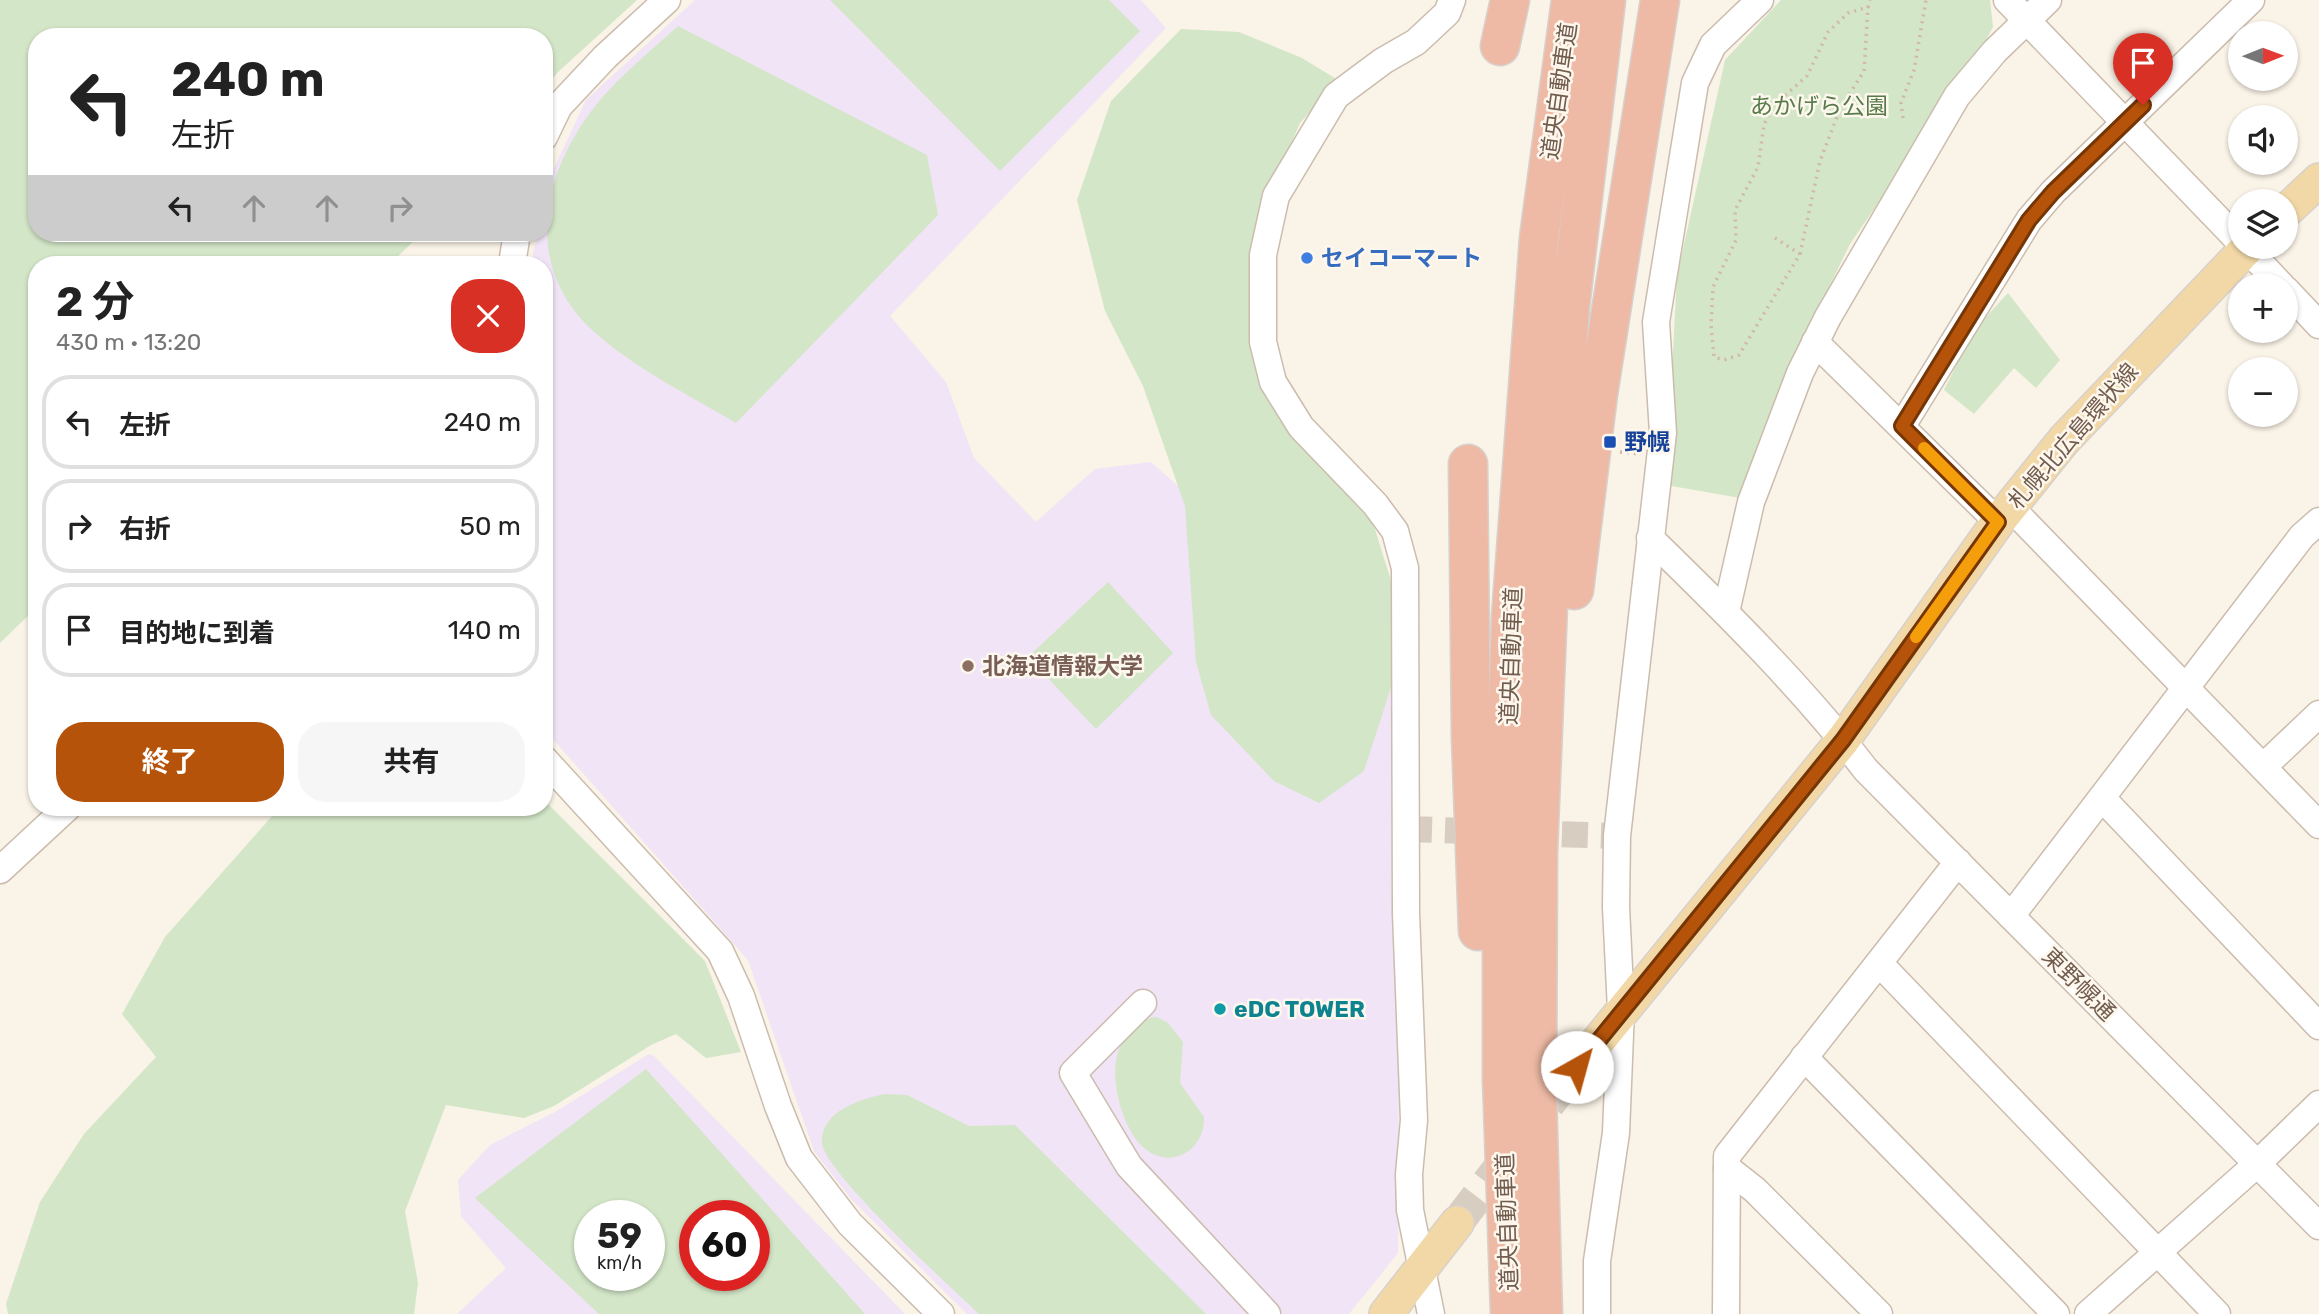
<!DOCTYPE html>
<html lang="ja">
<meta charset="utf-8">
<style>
:root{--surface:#fff;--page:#f6f6f6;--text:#222;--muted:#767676;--line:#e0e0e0;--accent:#b45309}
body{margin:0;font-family:Rubik,"Noto Sans JP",sans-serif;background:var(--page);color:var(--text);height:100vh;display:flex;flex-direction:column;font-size:26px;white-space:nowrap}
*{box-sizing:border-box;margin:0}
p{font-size:23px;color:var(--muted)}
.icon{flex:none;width:38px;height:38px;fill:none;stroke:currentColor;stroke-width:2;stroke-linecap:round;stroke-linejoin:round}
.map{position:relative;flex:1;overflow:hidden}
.details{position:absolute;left:28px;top:256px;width:525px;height:560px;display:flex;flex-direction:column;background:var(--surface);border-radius:28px;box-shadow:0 2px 5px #0004}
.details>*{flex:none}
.hud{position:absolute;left:28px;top:28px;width:525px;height:214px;border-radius:28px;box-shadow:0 2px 5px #0004;background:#fff;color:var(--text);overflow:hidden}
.needle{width:46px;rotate:89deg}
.tools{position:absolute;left:2228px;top:21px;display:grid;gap:14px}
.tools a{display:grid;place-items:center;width:70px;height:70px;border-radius:50%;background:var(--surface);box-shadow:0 2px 5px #0004;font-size:35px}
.speed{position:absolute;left:574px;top:1200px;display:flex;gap:14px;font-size:35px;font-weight:700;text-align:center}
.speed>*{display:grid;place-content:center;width:91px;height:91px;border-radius:50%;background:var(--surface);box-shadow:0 2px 5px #0004;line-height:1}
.speed small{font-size:18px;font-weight:400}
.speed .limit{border:10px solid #d22;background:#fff;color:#111}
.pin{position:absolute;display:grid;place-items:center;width:60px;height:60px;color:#fff;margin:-72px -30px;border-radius:50% 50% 50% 0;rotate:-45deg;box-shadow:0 0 7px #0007}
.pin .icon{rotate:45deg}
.me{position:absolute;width:77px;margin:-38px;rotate:38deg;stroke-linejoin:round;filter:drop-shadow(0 0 5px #0008)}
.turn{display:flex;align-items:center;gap:24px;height:147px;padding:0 28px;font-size:32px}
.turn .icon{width:91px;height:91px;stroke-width:2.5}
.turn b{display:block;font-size:49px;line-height:60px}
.lanes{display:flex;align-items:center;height:66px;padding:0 28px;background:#0003;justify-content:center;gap:35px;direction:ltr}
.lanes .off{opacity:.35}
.round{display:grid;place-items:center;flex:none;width:74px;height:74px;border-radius:28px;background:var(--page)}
.overview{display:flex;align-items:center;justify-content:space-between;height:119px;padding:0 28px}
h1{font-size:42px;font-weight:700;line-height:52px}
.action{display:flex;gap:14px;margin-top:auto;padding:14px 28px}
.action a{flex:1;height:80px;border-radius:28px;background:var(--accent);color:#fff;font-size:28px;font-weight:700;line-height:80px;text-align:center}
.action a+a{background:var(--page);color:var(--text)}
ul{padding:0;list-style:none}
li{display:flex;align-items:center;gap:21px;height:94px;margin:0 14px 10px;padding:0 14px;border:4px solid var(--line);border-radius:28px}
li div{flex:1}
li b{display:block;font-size:26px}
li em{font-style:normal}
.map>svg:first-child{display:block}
.education{fill:#f0e4f6;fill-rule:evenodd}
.green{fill:#d3e6c7;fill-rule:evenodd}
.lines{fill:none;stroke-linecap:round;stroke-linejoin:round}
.minor-tunnel{stroke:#d8cdc1;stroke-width:26;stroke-dasharray:26 13;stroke-linecap:butt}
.major-tunnel{stroke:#d8cdc1;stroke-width:33;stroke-dasharray:33 17;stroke-linecap:butt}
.minor-casing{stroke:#cbbcae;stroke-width:29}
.major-casing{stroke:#d7d1cd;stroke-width:36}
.highway-casing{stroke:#d7d1cd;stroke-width:41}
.path{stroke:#d2b8a5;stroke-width:3.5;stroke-dasharray:2 5;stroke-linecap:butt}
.minor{stroke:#fff;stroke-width:26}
.major{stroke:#f2d8a7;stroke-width:33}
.highway{stroke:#eebaa5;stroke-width:38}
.route-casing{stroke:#753606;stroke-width:18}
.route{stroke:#b45309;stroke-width:12}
.slow{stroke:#f59e0b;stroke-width:12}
.shop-dot{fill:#3f7fe0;stroke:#fdf7ed;stroke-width:2.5}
.transit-dot{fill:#1a4fb4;stroke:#fdf7ed;stroke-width:2.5}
.education-dot{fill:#8d6e63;stroke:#fdf7ed;stroke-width:2.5}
.culture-dot{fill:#0f9aa8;stroke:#fdf7ed;stroke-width:2.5}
.labels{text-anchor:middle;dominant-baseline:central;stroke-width:5;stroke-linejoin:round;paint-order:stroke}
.street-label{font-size:23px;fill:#715c4e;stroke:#fdf7ed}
.park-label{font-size:23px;fill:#577b4a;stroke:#fdf7ed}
.shop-label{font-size:23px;font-weight:bold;fill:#366cbe;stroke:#fdf7ed;text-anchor:start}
.transit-label{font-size:23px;font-weight:bold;fill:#164399;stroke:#fdf7ed;text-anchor:start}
.education-label{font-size:23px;font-weight:bold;fill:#785e54;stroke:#fdf7ed;text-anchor:start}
.culture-label{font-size:23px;font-weight:bold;fill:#0d838f;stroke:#fdf7ed;text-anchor:start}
</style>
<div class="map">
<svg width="2319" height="1314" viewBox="0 0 2319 1314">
<rect width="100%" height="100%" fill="#faf3e7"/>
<g class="education">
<path d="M695,0H1141L1166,28L890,316L946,382L974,458L1036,522L1095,469L1151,462L1213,517L1390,604L1399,983L1398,1253L1349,1314H967L851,1199L814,1151L748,960L544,729V264H532L533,253L538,233H544V206L554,168L586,100Z"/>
<path d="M649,1054L654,1056L905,1314H457L506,1268L461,1216L458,1180L490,1145L555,1112ZM590,1216H649V1276H590ZM695,1216H754V1276H695Z"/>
</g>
<g class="green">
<path d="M0,0H637L557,73L544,90V37H37V233H422L390,264H37V607L0,643Z"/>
<path d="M830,0H1109L1140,31L1000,171Z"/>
<path d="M1781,0H1990L1993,27L1973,64L1850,244L1798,351L1740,498L1666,485L1677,276L1725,60Z"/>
<path d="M678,26L927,155L938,215L736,423C687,394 634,368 592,330C516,259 546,156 611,88C632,66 656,46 678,26Z"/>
<path d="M1181,29L1239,32L1302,58L1338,80L1300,123L1256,222L1255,370L1314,460L1373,523L1398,603L1393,681L1364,771L1319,803L1274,781L1211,715L1196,662L1185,506L1143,386L1105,311L1077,200L1111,101Z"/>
<path d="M2008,293L2060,360L2036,388L2014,368L1974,414L1944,390L1974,330Z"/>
<path d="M1108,582L1173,653L1096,729L1028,657Z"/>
<path d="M544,800L705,961L741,1052L706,1058L676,1034L651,1045L554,1106L524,1118L446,1105L405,1211L418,1283L414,1314H8L6,1304L40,1202L84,1134L156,1057L122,1014L165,937L280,807H544Z"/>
<path d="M1157,1017L1168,1023L1183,1042L1180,1083L1204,1117C1205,1151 1169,1172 1142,1146C1120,1125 1103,1061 1127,1037C1136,1027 1143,1017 1157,1017Z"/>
<path d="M646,1069L865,1314H599L475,1198ZM649,1216V1276H590V1216ZM754,1216V1276H695V1216Z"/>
<path d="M885,1094L907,1095L969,1126L1015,1125L1206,1314H979C952,1288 824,1172 822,1143C820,1112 860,1099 885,1094Z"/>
</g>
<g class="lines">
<path class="minor-tunnel" d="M1406,829L1617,836"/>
<path class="major-tunnel" d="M1457,1223L1577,1067"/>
<g class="minor-casing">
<g id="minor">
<path d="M2007,0L2240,242"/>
<path d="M544,137L559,106L605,57L667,0"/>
<path d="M2245,247L2281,285"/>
<path d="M512,264L517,233"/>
<path d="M2286,290L2319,325"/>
<path d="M1815,342L1998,522"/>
<path d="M1902,426L2029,220L2053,192L2251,0"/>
<path d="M2010,507L2319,825"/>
<path d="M1650,538C1726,612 1802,687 1866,770L2319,1226"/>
<path d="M1726,612L1751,502L1800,373L1828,317L1957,96L1995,51L2048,0"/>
<path d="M544,759L720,951L741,996L778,1106L799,1158L850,1224L941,1314"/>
<path d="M2263,767L2319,714"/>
<path d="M2102,798L2319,1026"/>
<path d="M0,870L68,807"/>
<path d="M2011,916L2302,536L2319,521"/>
<path d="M1879,963L2217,1314"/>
<path d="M1143,1003L1073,1073L1129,1166L1267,1314"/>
<path d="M1804,1057L2056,1314"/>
<path d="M1727,1168L1755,1190L1879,1314"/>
<path d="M1431,1314L1410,1210L1409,1174L1414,1120L1406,913L1405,568L1395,531L1375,504L1301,427L1273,382L1263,342V255L1276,196L1336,96L1383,61L1416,42L1447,13L1452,0"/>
<path d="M1597,1314V1261L1616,1133L1621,1010L1616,907L1617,836L1663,433L1656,322L1695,83L1713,45L1760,0"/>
<path d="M1726,1314L1727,1156L1958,862"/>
<path d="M2088,1314L2257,1164L2319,1104"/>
</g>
</g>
<g class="major-casing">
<g id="major">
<path d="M2286,211L2319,180"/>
<path d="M1577,1067L1843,740L1998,522L2064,440L2248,247"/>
<path d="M1386,1314L1457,1223"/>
</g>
</g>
<g class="highway-casing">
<g id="highway">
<path d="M1500,46L1510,0"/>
<path d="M1468,464L1471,738L1478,931"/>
<path d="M1574,590L1598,394L1660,0"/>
<path d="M1510,1314L1502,1078V902L1511,617L1539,238L1571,0"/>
<path d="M1543,1314L1537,1090L1538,852L1548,606L1570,307L1606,0"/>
</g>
</g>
<g class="path">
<path d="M1903,118L1901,103L1914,70L1926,0"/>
<path d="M1775,238L1800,254L1739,355L1724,360L1714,357L1711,325L1713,287L1736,240L1735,210L1758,167L1764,125L1771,108L1807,76L1828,32L1848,13L1868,7L1870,0"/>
<path d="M1800,254L1820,161L1840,109L1864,71L1868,7"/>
<path d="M1620,452L1641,454"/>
</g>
<use href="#minor" class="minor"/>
<use href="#major" class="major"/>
<use href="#highway" class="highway"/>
</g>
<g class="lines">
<g class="route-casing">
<path id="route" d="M1577,1067L1843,740L1998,522L1902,426L2029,220L2053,192L2143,105"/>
</g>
<use href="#route" class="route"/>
<path class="slow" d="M1916,637L1998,522L1924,448"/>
</g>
<circle class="shop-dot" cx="1307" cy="258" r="7"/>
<rect class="transit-dot" x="1603" y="435" width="14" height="14" rx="3.5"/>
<circle class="education-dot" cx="968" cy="666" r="7"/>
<circle class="culture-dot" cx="1220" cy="1009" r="7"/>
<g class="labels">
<g class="street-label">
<text transform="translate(1559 91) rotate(-82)">道央自動車道</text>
<text transform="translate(2073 436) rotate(-49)">札幌北広島環状線</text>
<text transform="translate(1511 656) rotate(-88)">道央自動車道</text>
<text transform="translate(2079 984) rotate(45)">東野幌通</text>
<text transform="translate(1507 1222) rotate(-92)">道央自動車道</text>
</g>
<g class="park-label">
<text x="1819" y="106">あかげら公園</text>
</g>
<g class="shop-label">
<text x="1321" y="258">セイコーマート</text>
</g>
<g class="transit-label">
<text x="1624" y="442">野幌</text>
</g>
<g class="education-label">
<text x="982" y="666">北海道情報大学</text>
</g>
<g class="culture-label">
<text x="1234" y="1009">eDC TOWER</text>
</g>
</g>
</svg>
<div class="tools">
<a><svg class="needle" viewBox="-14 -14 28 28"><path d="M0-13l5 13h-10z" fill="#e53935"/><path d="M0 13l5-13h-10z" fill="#767676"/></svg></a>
<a><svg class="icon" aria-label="sound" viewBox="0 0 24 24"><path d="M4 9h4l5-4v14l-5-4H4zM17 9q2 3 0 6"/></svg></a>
<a><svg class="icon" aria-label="layers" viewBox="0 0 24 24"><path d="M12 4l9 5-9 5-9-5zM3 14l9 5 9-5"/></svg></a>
<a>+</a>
<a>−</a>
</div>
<div class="speed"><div>59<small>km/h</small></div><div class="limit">60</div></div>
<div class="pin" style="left:2143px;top:105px;background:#d93025"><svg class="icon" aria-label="arrive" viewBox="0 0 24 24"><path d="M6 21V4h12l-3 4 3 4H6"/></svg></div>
<svg class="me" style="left:1577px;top:1067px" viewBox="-20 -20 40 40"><circle r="19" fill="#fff"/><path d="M0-13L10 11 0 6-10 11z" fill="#b45309"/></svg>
<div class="hud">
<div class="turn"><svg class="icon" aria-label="left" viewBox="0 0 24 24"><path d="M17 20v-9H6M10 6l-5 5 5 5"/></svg><div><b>240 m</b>左折</div></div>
<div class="lanes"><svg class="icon" aria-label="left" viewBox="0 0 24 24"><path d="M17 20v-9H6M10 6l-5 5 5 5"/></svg><svg class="icon off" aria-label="ahead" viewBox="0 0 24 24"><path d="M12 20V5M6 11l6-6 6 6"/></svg><svg class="icon off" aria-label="ahead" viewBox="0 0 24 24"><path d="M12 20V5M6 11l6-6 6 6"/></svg><svg class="icon off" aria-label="right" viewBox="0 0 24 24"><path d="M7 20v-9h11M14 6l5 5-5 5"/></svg></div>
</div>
<section class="details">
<div class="overview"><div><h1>2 分</h1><p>430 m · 13:20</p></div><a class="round" style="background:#d93025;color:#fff"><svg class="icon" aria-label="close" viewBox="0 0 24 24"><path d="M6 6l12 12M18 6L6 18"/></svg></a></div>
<ul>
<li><svg class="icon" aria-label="left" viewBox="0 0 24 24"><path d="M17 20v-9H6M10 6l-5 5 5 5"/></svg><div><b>左折</b></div><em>240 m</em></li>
<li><svg class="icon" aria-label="right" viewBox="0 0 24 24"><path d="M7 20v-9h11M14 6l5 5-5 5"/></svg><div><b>右折</b></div><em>50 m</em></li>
<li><svg class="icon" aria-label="arrive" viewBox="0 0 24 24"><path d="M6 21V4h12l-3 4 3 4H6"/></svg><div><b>目的地に到着</b></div><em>140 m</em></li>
</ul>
<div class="action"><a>終了</a><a>共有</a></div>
</section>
</div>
